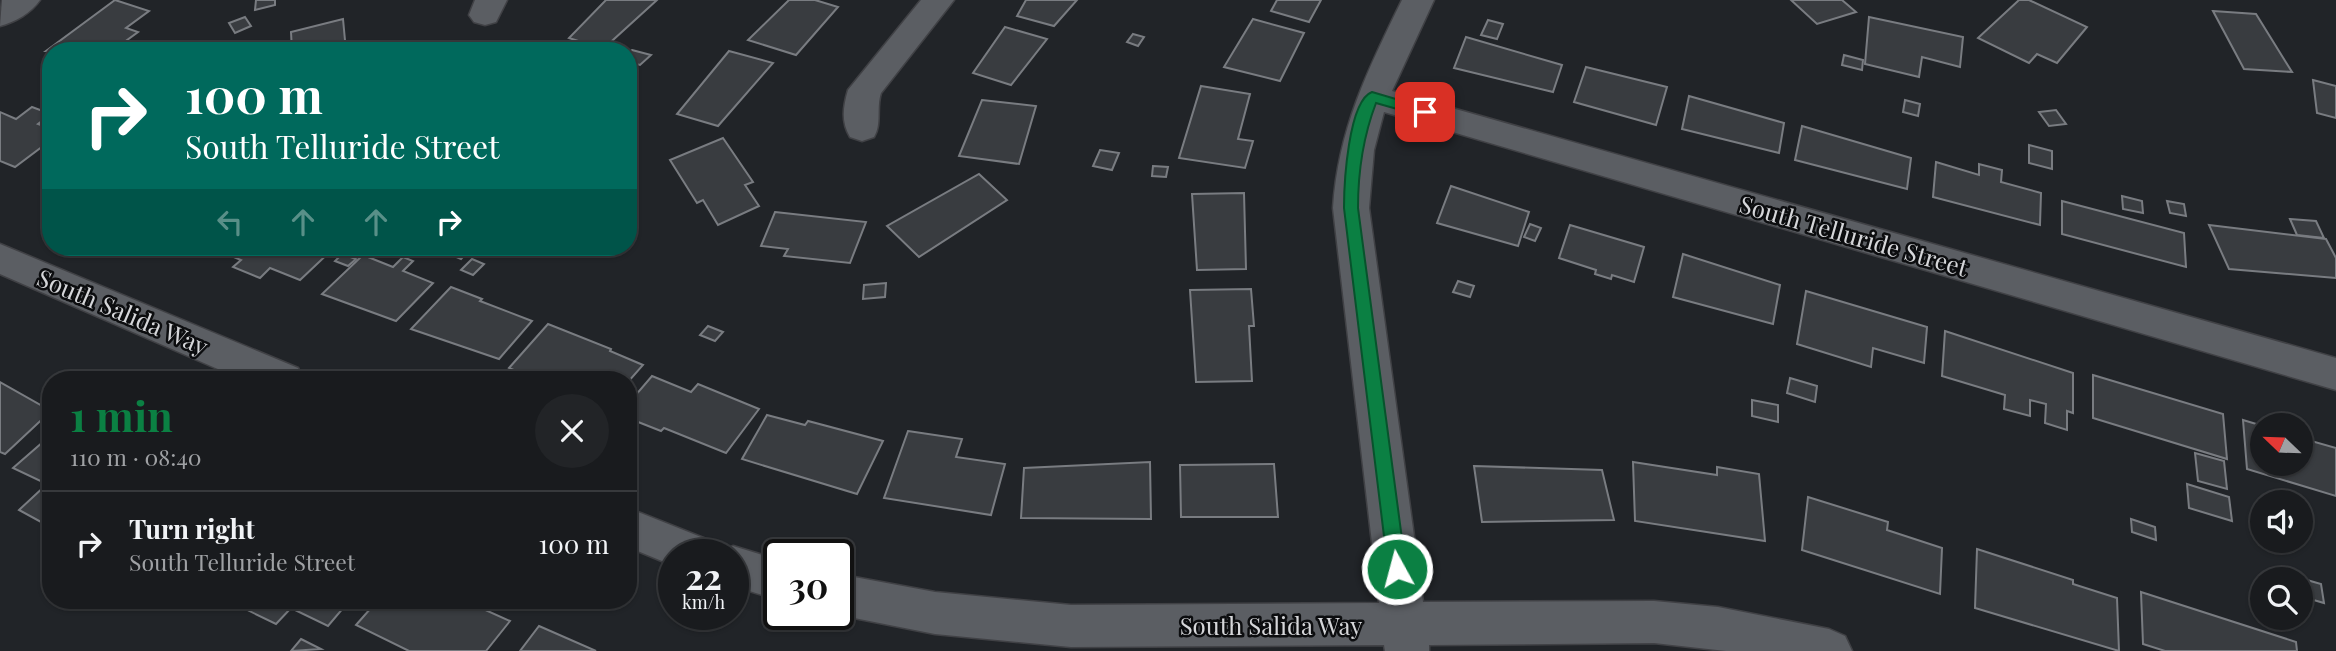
<!DOCTYPE html>
<meta charset="utf-8">
<style>
:root{--surface:#191b1e;--page:#222427;--text:#f1f3f6;--muted:#9fa1a4;--line:#37393c;--accent:#0b8043}
body{margin:0;font-family:"Playfair Display",serif;background:var(--page);color:var(--text);height:100vh;display:flex;flex-direction:column;font-size:26px;white-space:nowrap}
*{box-sizing:border-box;margin:0}
p{font-size:23px;color:var(--muted)}
.icon{flex:none;width:38px;height:38px;fill:none;stroke:currentColor;stroke-width:2;stroke-linecap:round;stroke-linejoin:round}
.map{position:relative;flex:1;overflow:hidden}
.details{position:absolute;left:42px;top:371px;width:595px;height:238px;display:flex;flex-direction:column;background:var(--surface);border-radius:28px;box-shadow:0 2px 5px #0004,0 0 0 2px var(--line)}
.details>*{flex:none}
.banner{position:absolute;left:42px;top:42px;width:595px;height:214px;border-radius:28px;box-shadow:0 2px 5px #0004,0 0 0 2px var(--line);background:#00695c;color:#fff;overflow:hidden}
.needle{width:46px;rotate:293deg}
.tools{position:absolute;left:2250px;top:413px;display:grid;gap:14px}
.tools a{display:grid;place-items:center;width:63px;height:63px;border-radius:50%;background:var(--surface);box-shadow:0 2px 5px #0004,0 0 0 2px var(--line);font-size:35px}
.speed{position:absolute;left:658px;top:539px;display:flex;gap:14px;font-size:35px;font-weight:700;text-align:center}
.speed>*{display:grid;place-content:center;width:91px;height:91px;border-radius:50%;background:var(--surface);box-shadow:0 2px 5px #0004,0 0 0 2px var(--line);line-height:1}
.speed small{font-size:18px;font-weight:400}
.speed .limit{border:4px solid #111;border-radius:10px;background:#fff;color:#111}
.pin{position:absolute;display:grid;place-items:center;width:60px;height:60px;color:#fff;margin:-30px;border-radius:14px;box-shadow:0 4px 10px #0006}
.me{position:absolute;width:77px;margin:-38px;rotate:353deg;stroke-linejoin:round;filter:drop-shadow(0 0 5px #0008)}
.turn{display:flex;align-items:center;gap:24px;height:147px;padding:0 28px;font-size:32px}
.turn .icon{width:91px;height:91px;stroke-width:2.5}
.turn b{display:block;font-size:49px;line-height:60px}
.lanes{display:flex;align-items:center;height:66px;padding:0 28px;background:#0003;justify-content:center;gap:35px;direction:ltr}
.lanes .off{opacity:.35}
.round{display:grid;place-items:center;flex:none;width:74px;height:74px;border-radius:37px;background:var(--page)}
.summary{display:flex;align-items:center;justify-content:space-between;height:119px;padding:0 28px}
h1{font-size:42px;font-weight:700;line-height:52px;color:var(--accent)}
ul{padding:0;list-style:none}
li{display:flex;align-items:center;gap:21px;height:105px;padding:0 28px;border-top:2px solid var(--line)}
li div{flex:1}
li b{display:block;font-size:26px}
li em{font-style:normal}
.map>svg:first-child{display:block}
.building{fill:#393c40;stroke:#797c81;stroke-width:2}
.lines{fill:none;stroke-linecap:round;stroke-linejoin:round}
.minor-casing{stroke:#404145;stroke-width:3}
.minor{fill:#5b5e63;fill-rule:evenodd}
.route{fill:#0b8043;stroke:#07532c;stroke-width:2}
.labels{text-anchor:middle;dominant-baseline:central;stroke-width:5;stroke-linejoin:round;paint-order:stroke}
.street-label{font-size:24px;fill:#d5d6d9;stroke:#0c0d0f}
</style>
<div class="map">
<svg width="2336" height="651" viewBox="0 0 2336 651">
<rect width="100%" height="100%" fill="#212428"/>
<g class="building">
<path d="M115,0L149,11L126,28L138,32L112,51H46Z"/>
<path d="M256,0H275V5L255,10Z"/>
<path d="M606,0H657L603,49L569,38Z"/>
<path d="M789,0H815L838,7L796,55L748,40Z"/>
<path d="M1026,0H1077L1054,26L1017,16Z"/>
<path d="M1277,0H1321L1309,22L1271,11Z"/>
<path d="M1791,0H1842L1856,12L1817,24Z"/>
<path d="M2019,0H2029L2087,27L2057,63L2037,54L2029,63L1978,38Z"/>
<path d="M2213,11L2256,14L2292,72L2244,69Z"/>
<path d="M245,17L251,26L235,33L229,23Z"/>
<path d="M1869,17L1963,37L1960,67L1922,57L1919,77L1865,64Z"/>
<path d="M343,19L346,51H292L291,32Z"/>
<path d="M1253,19L1304,33L1280,81L1224,67Z"/>
<path d="M1488,20L1503,24L1497,39L1481,35Z"/>
<path d="M1005,27L1047,39L1011,85L973,73Z"/>
<path d="M1133,34L1144,37L1138,46L1127,42Z"/>
<path d="M1466,37L1562,65L1553,92L1454,68Z"/>
<path d="M632,50L651,55L640,65L628,62V53Z"/>
<path d="M729,51L773,63L718,126L677,114Z"/>
<path d="M1844,55L1863,60L1862,70L1842,65Z"/>
<path d="M1586,67L1667,87L1656,125L1574,102Z"/>
<path d="M2313,80L2336,86V118L2317,113Z"/>
<path d="M1201,86L1250,94L1238,139L1253,141L1245,168L1179,158Z"/>
<path d="M1689,96L1784,123L1779,153L1682,129Z"/>
<path d="M982,100L1036,106L1019,164L959,156Z"/>
<path d="M1905,100L1920,104L1918,116L1903,112Z"/>
<path d="M32,107L51,114L38,124L51,129V140L15,167L0,161V112L16,119Z"/>
<path d="M2056,110L2066,124L2049,126L2039,112Z"/>
<path d="M1802,126L1911,158L1907,189L1795,160Z"/>
<path d="M723,138L753,182L745,185L759,206L718,225L703,200L697,203L670,160Z"/>
<path d="M2029,145L2052,151V169L2029,163Z"/>
<path d="M1100,150L1119,153L1112,170L1093,166Z"/>
<path d="M1936,162L1979,175V164L2002,170L2001,182L2041,193L2040,225L1933,197Z"/>
<path d="M1153,166L1168,167L1166,177L1152,176Z"/>
<path d="M979,174L1007,200L919,257L887,226Z"/>
<path d="M1451,186L1529,212L1518,246L1437,223Z"/>
<path d="M1244,193L1246,269L1197,270L1192,194Z"/>
<path d="M2122,196L2142,201L2143,213L2123,209Z"/>
<path d="M2062,201L2184,233L2186,267L2062,234Z"/>
<path d="M2167,201L2184,204L2186,216L2170,213Z"/>
<path d="M775,212L866,222L850,263L784,256L788,249L761,246Z"/>
<path d="M2290,219L2316,221L2324,238L2297,235Z"/>
<path d="M1530,224L1541,228L1535,241L1524,237Z"/>
<path d="M1570,225L1644,247L1634,282L1612,275L1611,279L1595,274L1596,270L1559,258Z"/>
<path d="M2209,225L2326,239L2336,258V278L2229,269Z"/>
<path d="M214,247H335L300,280L270,268L260,278L233,267L241,260L212,248Z"/>
<path d="M454,247H472L461,259L447,253Z"/>
<path d="M342,254L356,259L348,266L335,261Z"/>
<path d="M1683,254L1780,285L1773,324L1673,297Z"/>
<path d="M363,255L393,267L403,257L413,261L403,271L433,283L396,321L322,294Z"/>
<path d="M472,259L484,264L473,275L461,270Z"/>
<path d="M1458,281L1474,286L1470,297L1453,292Z"/>
<path d="M886,283L885,297L863,299L864,285Z"/>
<path d="M451,287L482,299L480,301L532,321L499,359L411,329Z"/>
<path d="M1251,289L1254,326H1249L1252,381L1196,382L1190,290Z"/>
<path d="M1806,291L1927,327L1924,363L1873,348L1871,367L1797,344Z"/>
<path d="M548,324L611,349L610,351L643,365L628,382L537,380L509,368Z"/>
<path d="M708,326L723,332L715,341L700,335Z"/>
<path d="M1945,331L2073,373V413L2067,411V430L2045,423L2046,404L2030,400V416L2004,409L2005,395L1942,376Z"/>
<path d="M2093,375L2223,414L2227,459L2093,418Z"/>
<path d="M652,376L691,392L698,384L759,409L726,453L664,428L661,431L628,418V404Z"/>
<path d="M1790,378L1817,386L1815,402L1787,393Z"/>
<path d="M0,382L51,411L5,454L0,452Z"/>
<path d="M1752,400L1778,405V422L1752,416Z"/>
<path d="M767,415L805,425L808,421L883,441L857,494L742,459Z"/>
<path d="M2243,420L2263,426V464H2301V438L2336,448V496L2247,469Z"/>
<path d="M908,431L962,439L956,457L1005,464L991,515L884,498Z"/>
<path d="M51,435V513L41,522L19,510L47,484L13,468Z"/>
<path d="M2195,453L2224,461L2227,489L2198,481Z"/>
<path d="M1150,462L1151,519L1021,518L1024,468Z"/>
<path d="M1633,462L1717,475V467L1759,474L1765,541L1635,521Z"/>
<path d="M1274,464L1278,517H1181L1180,465Z"/>
<path d="M1474,466L1602,470L1614,520L1482,522Z"/>
<path d="M2187,484L2229,497L2232,521L2189,508Z"/>
<path d="M1808,497L1888,522L1887,530L1942,548L1940,594L1802,550Z"/>
<path d="M2131,519L2155,527L2156,540L2132,532Z"/>
<path d="M1977,549L2073,580V584L2117,598L2119,651L1975,608Z"/>
<path d="M2307,580L2321,584L2324,603L2310,599Z"/>
<path d="M2141,592L2296,642L2297,651H2165L2143,644Z"/>
<path d="M241,600H350L328,626L291,608L276,624L237,605Z"/>
<path d="M378,600H474L472,604L510,621L486,651H409L356,625Z"/>
<path d="M539,626L596,651H520Z"/>
<path d="M301,639L321,649L291,651Z"/>
</g>
<g class="lines">
<g class="minor-casing">
<g id="minor">
<path d="M2,0H40C31,13 15,22 0,26Z"/>
<path d="M475,0H507L496,22L485,25L474,22L469,15Z"/>
<path d="M921,0H954L881,93C876,108 882,124 874,137L862,141L850,137C841,122 843,107 848,90Z"/>
<path d="M1402,0H1434L1392,91L2336,358V390L1384,112L1374,150L1369,208L1423,602L1654,601L1718,607L1829,629L1845,636L1852,651H1726L1654,643L1429,645V651H1385L1384,645L1071,647L935,634L834,614H838V574L935,592L1071,605L1379,603L1333,208C1338,130 1368,69 1402,0Z"/>
<path d="M0,244L298,368L304,380H243L0,274Z"/>
<path d="M628,508L711,541L717,553L733,546L779,560V600L733,586V555H674V566L628,547Z"/>
</g>
</g>
<use href="#minor" class="minor"/>
</g>
<path class="route" d="M1372,92L1430,109L1432,112L1425,117L1376,103C1363,137 1358,171 1358,208L1406,569L1403,575L1397,577L1391,575L1388,569L1344,208C1344,185 1348,101 1372,92Z"/>
<g class="labels">
<g class="street-label">
<text transform="translate(1854 235) rotate(16)">South Telluride Street</text>
<text transform="translate(123 311) rotate(23)">South Salida Way</text>
<text x="1271" y="625">South Salida Way</text>
</g>
</g>
</svg>
<div class="tools">
<a><svg class="needle" viewBox="-14 -14 28 28"><path d="M0-13l5 13h-10z" fill="#e53935"/><path d="M0 13l5-13h-10z" fill="#9fa1a4"/></svg></a>
<a><svg class="icon" aria-label="sound" viewBox="0 0 24 24"><path d="M4 9h4l5-4v14l-5-4H4zM17 9q2 3 0 6"/></svg></a>
<a><svg class="icon" aria-label="search" viewBox="0 0 24 24"><circle cx="10" cy="10" r="6"/><path d="M15 15l6 6"/></svg></a>
</div>
<div class="speed"><div>22<small>km/h</small></div><div class="limit">30</div></div>
<div class="pin" style="left:1425px;top:112px;background:#d93025"><svg class="icon" aria-label="arrive" viewBox="0 0 24 24"><path d="M6 21V4h12l-3 4 3 4H6"/></svg></div>
<svg class="me" style="left:1397px;top:569px" viewBox="-20 -20 40 40"><circle r="17" fill="#0b8043" stroke="#fff" stroke-width="3"/><path d="M0-11L8 9 0 5-8 9z" fill="#fff"/></svg>
<div class="banner">
<div class="turn"><svg class="icon" aria-label="right" viewBox="0 0 24 24"><path d="M7 20v-9h11M14 6l5 5-5 5"/></svg><div><b>100 m</b>South Telluride Street</div></div>
<div class="lanes"><svg class="icon off" aria-label="left" viewBox="0 0 24 24"><path d="M17 20v-9H6M10 6l-5 5 5 5"/></svg><svg class="icon off" aria-label="ahead" viewBox="0 0 24 24"><path d="M12 20V5M6 11l6-6 6 6"/></svg><svg class="icon off" aria-label="ahead" viewBox="0 0 24 24"><path d="M12 20V5M6 11l6-6 6 6"/></svg><svg class="icon" aria-label="right" viewBox="0 0 24 24"><path d="M7 20v-9h11M14 6l5 5-5 5"/></svg></div>
</div>
<section class="details">
<div class="summary"><div><h1>1 min</h1><p>110 m · 08:40</p></div><a class="round"><svg class="icon" aria-label="close" viewBox="0 0 24 24"><path d="M6 6l12 12M18 6L6 18"/></svg></a></div>
<ul>
<li><svg class="icon" aria-label="right" viewBox="0 0 24 24"><path d="M7 20v-9h11M14 6l5 5-5 5"/></svg><div><b>Turn right</b><p>South Telluride Street</p></div><em>100 m</em></li>
</ul>
</section>
</div>
